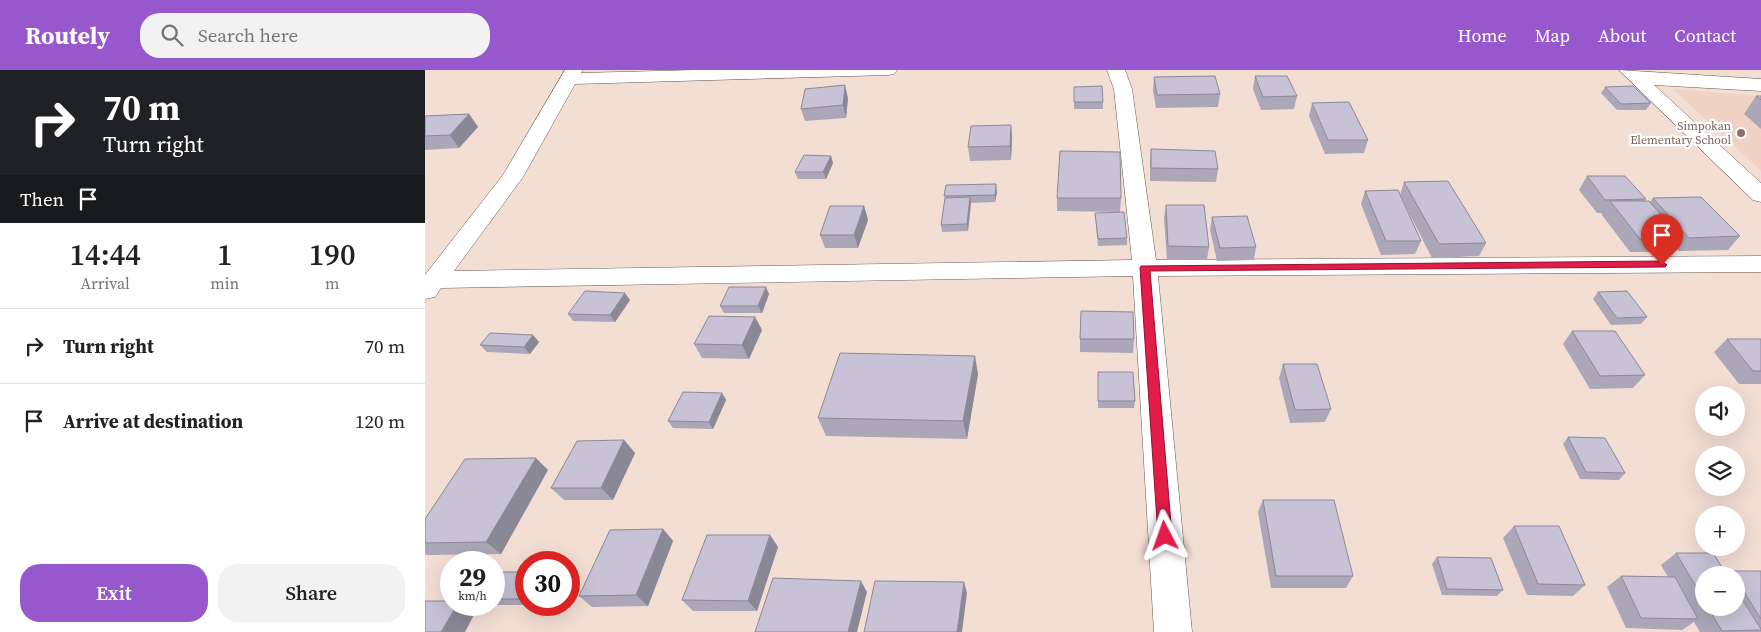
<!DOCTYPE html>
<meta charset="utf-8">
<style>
:root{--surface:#fff;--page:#f2f2f2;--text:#222;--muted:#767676;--line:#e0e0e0;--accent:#9858cd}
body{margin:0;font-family:"Source Serif 4",serif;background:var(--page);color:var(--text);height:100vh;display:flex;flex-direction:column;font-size:19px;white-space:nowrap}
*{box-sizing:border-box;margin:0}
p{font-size:16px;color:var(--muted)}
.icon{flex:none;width:28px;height:28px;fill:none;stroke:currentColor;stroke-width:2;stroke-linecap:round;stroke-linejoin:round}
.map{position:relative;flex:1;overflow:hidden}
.details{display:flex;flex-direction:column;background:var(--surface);width:425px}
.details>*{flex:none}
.hud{background:#202124;color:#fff;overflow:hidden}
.buttons{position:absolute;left:1270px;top:316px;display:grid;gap:10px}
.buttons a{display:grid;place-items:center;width:50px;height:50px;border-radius:50%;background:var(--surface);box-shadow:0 5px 20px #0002;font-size:25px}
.speed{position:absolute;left:15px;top:481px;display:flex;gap:10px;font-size:25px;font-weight:700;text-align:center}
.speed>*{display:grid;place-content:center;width:65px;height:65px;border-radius:50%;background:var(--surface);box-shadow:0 5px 20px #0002;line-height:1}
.speed small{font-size:12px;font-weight:400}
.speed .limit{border:8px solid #d22;background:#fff;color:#111}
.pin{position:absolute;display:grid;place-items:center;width:42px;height:42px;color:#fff;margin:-51px -21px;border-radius:50% 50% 50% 0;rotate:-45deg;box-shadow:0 0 5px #0007}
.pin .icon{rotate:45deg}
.me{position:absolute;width:55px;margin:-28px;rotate:356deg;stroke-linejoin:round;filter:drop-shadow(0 0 4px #0008)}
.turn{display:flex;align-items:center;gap:18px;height:105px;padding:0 20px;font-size:22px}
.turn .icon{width:65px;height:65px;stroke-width:2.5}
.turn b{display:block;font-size:35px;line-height:42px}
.then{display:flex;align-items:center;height:48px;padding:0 20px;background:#0003;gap:10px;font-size:19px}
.eta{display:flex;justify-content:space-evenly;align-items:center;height:85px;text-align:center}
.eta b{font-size:30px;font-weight:600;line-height:35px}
.cta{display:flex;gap:10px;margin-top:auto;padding:10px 20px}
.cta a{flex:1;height:58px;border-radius:20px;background:var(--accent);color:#fff;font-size:20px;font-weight:600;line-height:58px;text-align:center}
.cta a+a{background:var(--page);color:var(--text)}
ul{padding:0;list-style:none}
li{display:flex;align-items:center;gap:15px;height:75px;padding:0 20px;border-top:1px solid var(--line)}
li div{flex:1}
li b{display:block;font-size:19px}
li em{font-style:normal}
header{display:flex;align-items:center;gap:30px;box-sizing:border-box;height:70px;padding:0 25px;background:var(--accent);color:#fff}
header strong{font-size:24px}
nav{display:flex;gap:28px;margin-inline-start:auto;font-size:18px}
.search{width:350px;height:45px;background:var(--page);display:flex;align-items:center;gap:12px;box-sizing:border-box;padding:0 18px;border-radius:20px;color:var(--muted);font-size:19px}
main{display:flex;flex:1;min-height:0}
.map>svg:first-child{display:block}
.built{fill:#f0d3c5}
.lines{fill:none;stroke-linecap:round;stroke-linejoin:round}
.minor-casing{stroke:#68564d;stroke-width:1}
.minor{fill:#fff;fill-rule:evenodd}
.wall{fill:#aba7b8;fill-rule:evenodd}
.shaded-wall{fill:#8b8896}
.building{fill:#c7c2d6;stroke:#8b8896}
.route{fill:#e11d48;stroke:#92132f}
.education-dot{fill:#8d6e63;stroke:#fff;stroke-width:2}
.labels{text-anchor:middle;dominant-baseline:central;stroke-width:4.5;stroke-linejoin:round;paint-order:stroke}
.far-education-label{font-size:12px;fill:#785e54;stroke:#fff;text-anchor:end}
</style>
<header>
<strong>Routely</strong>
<div class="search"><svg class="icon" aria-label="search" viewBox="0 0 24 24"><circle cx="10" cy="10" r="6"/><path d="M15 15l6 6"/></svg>Search here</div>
<nav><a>Home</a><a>Map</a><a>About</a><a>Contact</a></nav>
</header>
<main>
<section class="details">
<div class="hud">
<div class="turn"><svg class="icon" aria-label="right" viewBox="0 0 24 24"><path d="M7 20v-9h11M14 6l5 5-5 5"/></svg><div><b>70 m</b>Turn right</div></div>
<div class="then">Then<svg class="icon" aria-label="arrive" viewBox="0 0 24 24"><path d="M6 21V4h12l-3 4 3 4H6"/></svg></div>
</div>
<div class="eta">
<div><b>14:44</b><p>Arrival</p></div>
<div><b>1</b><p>min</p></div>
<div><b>190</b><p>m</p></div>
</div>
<ul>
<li><svg class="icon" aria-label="right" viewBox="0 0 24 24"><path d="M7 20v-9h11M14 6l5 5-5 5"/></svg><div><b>Turn right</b></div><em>70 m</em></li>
<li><svg class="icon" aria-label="arrive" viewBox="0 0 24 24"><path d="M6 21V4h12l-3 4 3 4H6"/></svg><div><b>Arrive at destination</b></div><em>120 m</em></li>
</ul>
<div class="cta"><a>Exit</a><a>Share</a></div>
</section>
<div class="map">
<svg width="1336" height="562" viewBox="0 0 1336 562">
<rect width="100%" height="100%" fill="#f3ded4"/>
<path class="built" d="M1248,19L1336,26V101Z"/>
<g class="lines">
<g class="minor-casing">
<g id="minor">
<path d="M140,0H158L156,3L270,0H472L469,4L463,5L150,14L98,107L29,201L707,190L689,19L682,0H700L707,19L731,190L1336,186V202L733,206L767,562H729L708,206L16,218L10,227L0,229V205L78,105Z"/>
<path d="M1194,0L1336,9V21L1229,15L1336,113V132L1328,130Z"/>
</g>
</g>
<use href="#minor" class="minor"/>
</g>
<g class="wall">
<path d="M830,6L872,26L869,39L836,40L828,19Z"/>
<path d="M729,7L795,24L793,37L731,38L728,20Z"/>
<path d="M649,17L678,32V39H649Z"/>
<path d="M1180,17L1226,33L1221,40H1192L1176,23Z"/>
<path d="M1331,26H1336V59L1319,44Z"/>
<path d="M423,28L421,48L380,51L376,39Z"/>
<path d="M887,33L943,70L939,83L900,84L884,46Z"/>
<path d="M44,44L53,57L34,78L0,80V46Z"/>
<path d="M586,55L587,68L586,90L545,91L543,77Z"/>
<path d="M726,79L793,99L791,112L725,111V93Z"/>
<path d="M406,86L408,93L401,109H373L370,102Z"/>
<path d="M1162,106L1221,129L1220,131L1225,132L1228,128L1315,166L1303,180L1254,181L1250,177L1246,182H1205L1177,145V143H1172L1154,120Z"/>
<path d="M979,112L1061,173L1054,186L1007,188L978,131L996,171L990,184L956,185L936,134L940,121L975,125Z"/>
<path d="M572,122L570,132L545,133L543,161L517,162L516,155L520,128L519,126Z"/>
<path d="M632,128H696L695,142L632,141Z"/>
<path d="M741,135L784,177L782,190H742L739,148Z"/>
<path d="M439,136L443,150L433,178H400L395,165Z"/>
<path d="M670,143L702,168V175L673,176Z"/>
<path d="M787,147L831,177L829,190L792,191L785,160Z"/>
<path d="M1173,222L1222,247L1216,254L1186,255L1168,229Z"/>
<path d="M344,224L337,243H299L295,236Z"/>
<path d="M205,230L190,252L148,251L143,244Z"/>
<path d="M330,247L337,260L324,289L277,288L269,274Z"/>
<path d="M1147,261L1220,305L1208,318L1165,319L1138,274Z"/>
<path d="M655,269H709L708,283L655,282Z"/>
<path d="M1302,269H1336V314H1314L1289,282Z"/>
<path d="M114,272L105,284L62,282L55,275Z"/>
<path d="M858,294L906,339L900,352L865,353L854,308Z"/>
<path d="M673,302L710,331L709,338H673Z"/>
<path d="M553,304L542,369L401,366L393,348Z"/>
<path d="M297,323L301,330L288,359L248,358L243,351Z"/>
<path d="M1143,367L1200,403L1194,410L1155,409L1138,374Z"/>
<path d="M199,370L210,383L188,430H139L126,418Z"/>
<path d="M123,400L76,484L1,485L0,484V449Z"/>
<path d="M838,430L928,506L921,518H846L833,442Z"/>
<path d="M1089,456L1160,515L1148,526L1102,525L1078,468Z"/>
<path d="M238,459L248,471L223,536L167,537L154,526Z"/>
<path d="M345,465L353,477L332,541H268L257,530Z"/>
<path d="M1251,483L1302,504L1306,501H1336V562H1275L1269,552L1257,560L1201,558L1182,517L1196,506L1243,507L1236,495ZM1279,505H1311V538H1279Z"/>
<path d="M1012,487L1078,520L1072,526L1017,525L1007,494Z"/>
<path d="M78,502L101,535H70L69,534V517Z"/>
</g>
<g class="shaded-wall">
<path d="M420,15L423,28L421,48L418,35Z"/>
<path d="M44,44L53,57L34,78L25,65Z"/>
<path d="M586,55L587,68L586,90L585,76Z"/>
<path d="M406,86L408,93L401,109L398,102Z"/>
<path d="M571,114L572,122L570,132V125Z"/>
<path d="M545,127L546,134L543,161L542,154Z"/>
<path d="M439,136L443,150L433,178L429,165Z"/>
<path d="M341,217L344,224L337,243L333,236Z"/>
<path d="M200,223L205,230L190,252L185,245Z"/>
<path d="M330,247L337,260L324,289L317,275Z"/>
<path d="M108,265L114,272L105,284L99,277Z"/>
<path d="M550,286L553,304L542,369L538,351Z"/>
<path d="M297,323L301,330L288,359L284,352Z"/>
<path d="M199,370L210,383L188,430L176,418Z"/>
<path d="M111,388L123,400L76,484L61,472Z"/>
<path d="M238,459L248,471L223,536L211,525Z"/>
<path d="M345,465L353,477L332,541L323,531Z"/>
<path d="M436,511L442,522L432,562H423Z"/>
<path d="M539,512L542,523L537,562H532Z"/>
<path d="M101,514V535L93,529Z"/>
<path d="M32,535H41L51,541L40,562H16Z"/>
</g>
<g class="building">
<path d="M790,6L795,24L732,25L729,7Z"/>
<path d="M830,6H862L872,26L838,27Z"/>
<path d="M420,15L418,35L376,39L380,19Z"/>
<path d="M677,16L678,32H649V17Z"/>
<path d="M1208,16L1226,33L1196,34L1180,17Z"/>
<path d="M1331,26H1336V30Z"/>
<path d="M924,32L943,70H903L887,33Z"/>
<path d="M44,44L25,65L0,66V46Z"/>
<path d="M586,55L585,76L543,77L546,56Z"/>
<path d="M726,79L790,81L793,99L726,98Z"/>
<path d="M635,81L695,82L696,128H632Z"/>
<path d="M379,85L406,86L398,102H370Z"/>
<path d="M1162,106H1200L1221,129L1180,130Z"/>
<path d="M1023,111L1061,173L1014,174L979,112Z"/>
<path d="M571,114L570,125L519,126L521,115Z"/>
<path d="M973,120L996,171H961L940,121Z"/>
<path d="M545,127L542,154L516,155L520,128Z"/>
<path d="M1276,127L1315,166L1264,168L1228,128Z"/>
<path d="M1185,131H1224L1256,168L1215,169Z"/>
<path d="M741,135H779L784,177L743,176Z"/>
<path d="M405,136H439L429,165H395Z"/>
<path d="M699,142L702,168L673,169L670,143Z"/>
<path d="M822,146L831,177L795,178L787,147Z"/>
<path d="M304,217H341L333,236H295Z"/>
<path d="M160,221L200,223L185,245L143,244Z"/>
<path d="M1202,221L1222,247L1192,248L1173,222Z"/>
<path d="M656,241L708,242L709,269H655Z"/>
<path d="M284,246L330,247L317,275L269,274Z"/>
<path d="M1147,261H1190L1220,305L1175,306Z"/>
<path d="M65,263L108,265L99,277L55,275Z"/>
<path d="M1302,269H1336V301H1328Z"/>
<path d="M415,283L550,286L538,351L393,348Z"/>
<path d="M858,294H892L906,339L870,340Z"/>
<path d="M673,302H708L710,331H673Z"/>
<path d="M258,322L297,323L284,352L243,351Z"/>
<path d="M1143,367L1180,368L1200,403L1161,402Z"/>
<path d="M199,370L176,418H126L152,371Z"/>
<path d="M111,388L61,472L0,473V449L40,389Z"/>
<path d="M838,430H909L928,506H851Z"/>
<path d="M1089,456H1134L1160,515L1113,514Z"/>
<path d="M238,459L211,525L154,526L185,460Z"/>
<path d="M282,465H345L323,531L257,530Z"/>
<path d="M1251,483H1288L1302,505H1279V530Z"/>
<path d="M1012,487L1066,488L1078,520L1022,519Z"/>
<path d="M1306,501H1336V549L1311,509V505H1309Z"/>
<path d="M78,502H101V514L93,529H69V517Z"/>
<path d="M1196,506L1250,507L1273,549L1216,548Z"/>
<path d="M348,508L436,511L423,562H330Z"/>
<path d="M450,511L539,512L532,562H439Z"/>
<path d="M1311,520L1336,559V560L1297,561L1283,538H1311Z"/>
<path d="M0,531H26V535H32L16,562H0Z"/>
</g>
<path class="route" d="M1237,191L1242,195L1240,197L725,201L747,466L745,471L740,473L735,471L733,466L715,198L716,196Z"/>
<circle class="education-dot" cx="1316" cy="63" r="5"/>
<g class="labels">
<g class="far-education-label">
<text x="1306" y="56">Simpokan<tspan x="1306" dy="14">Elementary School</tspan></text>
</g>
</g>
</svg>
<div class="buttons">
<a><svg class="icon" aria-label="sound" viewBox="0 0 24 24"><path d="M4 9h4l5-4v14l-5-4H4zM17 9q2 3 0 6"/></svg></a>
<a><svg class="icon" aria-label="layers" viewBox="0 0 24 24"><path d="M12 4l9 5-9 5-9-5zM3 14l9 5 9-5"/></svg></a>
<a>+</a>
<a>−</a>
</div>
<div class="speed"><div>29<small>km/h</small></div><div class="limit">30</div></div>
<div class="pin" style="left:1237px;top:195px;background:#d93025"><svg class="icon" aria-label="arrive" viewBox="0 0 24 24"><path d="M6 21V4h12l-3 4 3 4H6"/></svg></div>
<svg class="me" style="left:740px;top:466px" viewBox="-20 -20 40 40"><path d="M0-17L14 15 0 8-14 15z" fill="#e11d48" stroke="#fff" stroke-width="4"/></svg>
</div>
</main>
